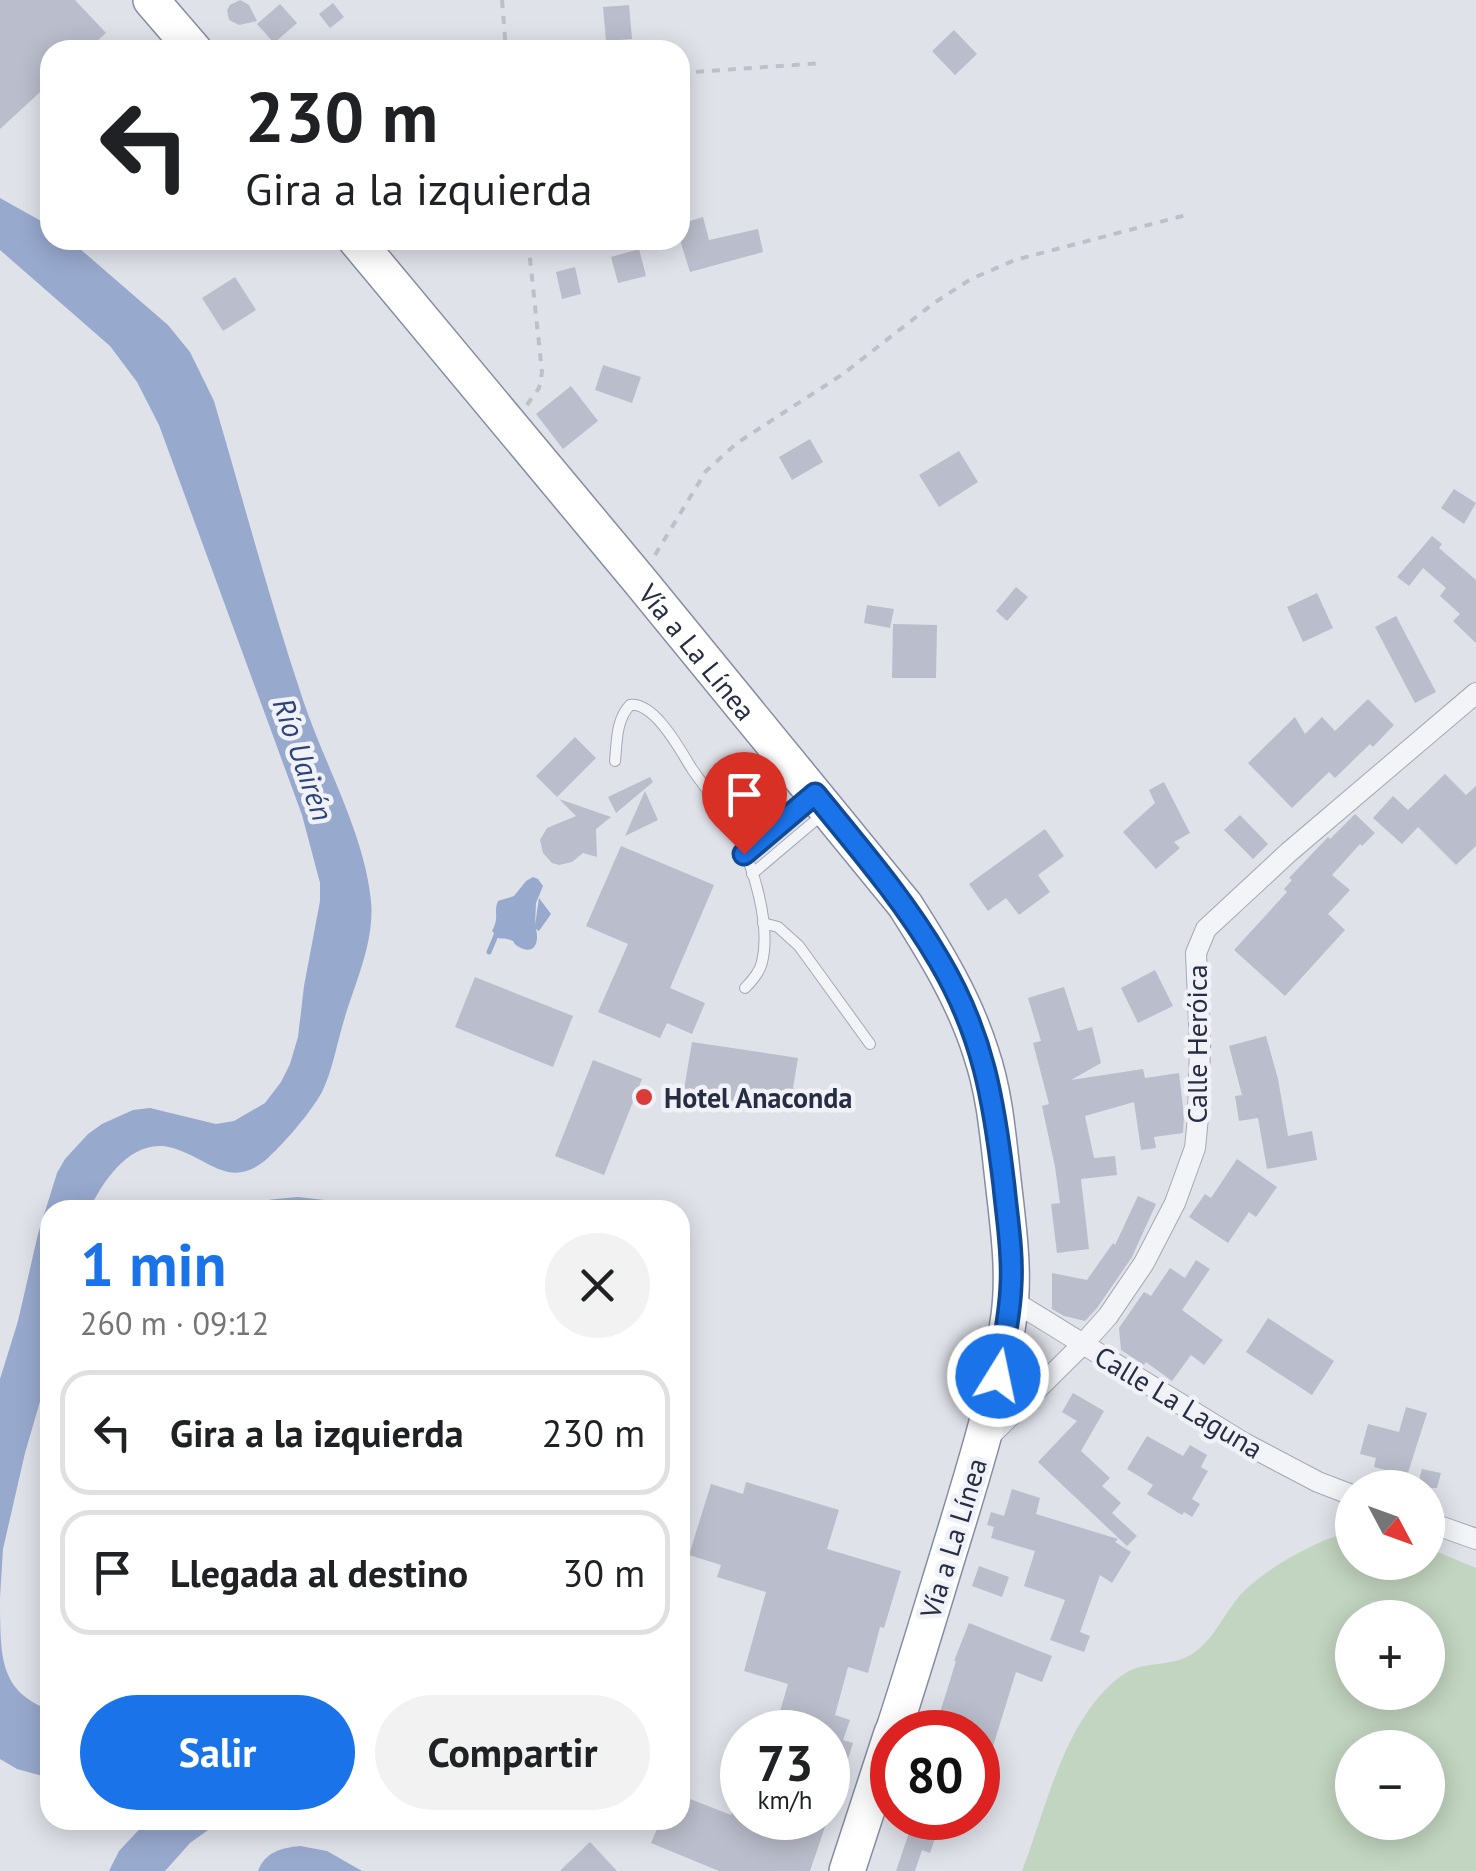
<!DOCTYPE html>
<html lang="es">
<meta charset="utf-8">
<style>
:root{--surface:#fff;--page:#f2f2f2;--text:#202124;--muted:#757577;--line:#e0e0e0;--accent:#1a73e8}
body{margin:0;font-family:"PT Sans",sans-serif;background:var(--page);color:var(--text);height:100vh;display:flex;flex-direction:column;font-size:38px;white-space:nowrap}
*{box-sizing:border-box;margin:0}
p{font-size:32px;color:var(--muted)}
.icon{flex:none;width:55px;height:55px;fill:none;stroke:currentColor;stroke-width:2;stroke-linecap:round;stroke-linejoin:round}
.map{position:relative;flex:1;overflow:hidden}
.sheet{position:absolute;left:40px;top:1200px;width:650px;height:630px;display:flex;flex-direction:column;background:var(--surface);border-radius:30px;box-shadow:0 5px 25px #0003}
.sheet>*{flex:none}
.guide{position:absolute;left:40px;top:40px;width:650px;height:210px;border-radius:30px;box-shadow:0 5px 25px #0003;background:#fff;color:var(--text);overflow:hidden}
.needle{width:65px;rotate:131deg}
.controls{position:absolute;left:1335px;top:1470px;display:grid;gap:20px}
.controls a{display:grid;place-items:center;width:110px;height:110px;border-radius:50%;background:var(--surface);box-shadow:0 5px 25px #0003;font-size:50px}
.speed{position:absolute;left:720px;top:1710px;display:flex;gap:20px;font-size:50px;font-weight:700;text-align:center}
.speed>*{display:grid;place-content:center;width:130px;height:130px;border-radius:50%;background:var(--surface);box-shadow:0 5px 25px #0003;line-height:1}
.speed small{font-size:25px;font-weight:400}
.speed .limit{border:15px solid #d22;background:#fff;color:#111}
.pin{position:absolute;display:grid;place-items:center;width:85px;height:85px;color:#fff;margin:-102px -42px;border-radius:50% 50% 50% 0;rotate:-45deg;box-shadow:0 0 10px #0007}
.pin .icon{rotate:45deg}
.me{position:absolute;width:110px;margin:-55px;rotate:10deg;stroke-linejoin:round;filter:drop-shadow(0 0 8px #0008)}
.turn{display:flex;align-items:center;gap:35px;height:210px;padding:0 40px;font-size:45px}
.turn .icon{width:130px;height:130px;stroke-width:2.5}
.turn b{display:block;font-size:70px;line-height:85px}
.round{display:grid;place-items:center;flex:none;width:105px;height:105px;border-radius:52px;background:var(--page)}
.summary{display:flex;align-items:center;justify-content:space-between;height:170px;padding:0 40px}
h1{font-size:60px;font-weight:700;line-height:75px;color:var(--accent)}
.action{display:flex;gap:20px;margin-top:auto;padding:20px 40px}
.action a{flex:1;height:115px;border-radius:60px;background:var(--accent);color:#fff;font-size:40px;font-weight:700;line-height:115px;text-align:center}
.action a+a{background:var(--page);color:var(--text)}
ul{padding:0;list-style:none}
li{display:flex;align-items:center;gap:30px;height:125px;margin:0 20px 15px;padding:0 20px;border:5px solid var(--line);border-radius:30px}
li div{flex:1}
li b{display:block;font-size:38px}
li em{font-style:normal}
.map>svg:first-child{display:block}
.green{fill:#c2d5c0;fill-rule:evenodd}
.water{fill:#98a9ce}
.lines{fill:none;stroke-linecap:round;stroke-linejoin:round}
.stream{stroke:#98a9ce;stroke-width:5}
.building{fill:#babdcb}
.lane-casing{stroke:#a5a8b5;stroke-width:12}
.street-casing{stroke:#a5a8b5;stroke-width:22}
.highway-casing{stroke:#868da2;stroke-width:38}
.path{stroke:#bec0c9;stroke-width:4;stroke-dasharray:8 8;stroke-linecap:butt}
.lane{stroke:#f3f4f8;stroke-width:10}
.street{stroke:#f3f4f8;stroke-width:20}
.highway{stroke:#fff;stroke-width:35}
.route-casing{stroke:#114b97;stroke-width:25}
.route{stroke:#1a73e8;stroke-width:18}
.poi-dot{fill:#da3c3a;stroke:#f0f2f8;stroke-width:4}
.labels{text-anchor:middle;dominant-baseline:central;stroke-width:9;stroke-linejoin:round;paint-order:stroke}
.street-label{font-size:28px;fill:#272d43;stroke:#f0f2f8}
.poi-label{font-size:28px;font-weight:bold;fill:#272d43;stroke:#f0f2f8;text-anchor:start}
.water-label{font-size:30px;font-style:italic;fill:#2d447b;stroke:#f0f2f8}
</style>
<div class="map">
<svg width="1476" height="1871" viewBox="0 0 1476 1871">
<rect width="100%" height="100%" fill="#e0e2ea"/>
<path class="green" d="M1352,1532V1562H1428V1548L1476,1568V1871H1022C1046,1809 1065,1717 1121,1676C1148,1656 1177,1673 1204,1644C1220,1628 1229,1605 1246,1589C1270,1567 1321,1537 1352,1532ZM1352,1618H1428V1692H1352ZM1352,1748H1428V1822H1352Z"/>
<g class="water">
<path d="M0,198L50,226V240L72,242L168,325L190,352L214,401C243,500 270,601 303,700C324,763 365,835 371,901C375,944 353,987 342,1027C336,1048 332,1071 322,1092C311,1112 286,1141 269,1157C231,1192 210,1159 173,1148C133,1136 104,1179 89,1210H50V1367L25,1453L3,1549L0,1597V1379L18,1321L38,1234L57,1173L65,1159L88,1134L102,1124L133,1110L150,1108L216,1124L234,1121L265,1103L281,1082L290,1064L298,1037L304,986L320,901V883L302,815L159,425L137,382L110,346L0,250Z"/>
<path d="M533,877L538,879L543,886L536,903L535,925L539,898L551,914L539,931L536,929C539,940 536,955 521,948C509,942 519,942 507,939C504,938 501,939 498,938L492,931C500,917 493,912 498,901L514,896L526,881Z"/>
<path d="M298,1197L343,1202L362,1210H236C254,1200 276,1199 298,1197Z"/>
<path d="M0,1611C1,1657 0,1692 50,1710V1778L17,1769L0,1759Z"/>
<path d="M148,1820H222L190,1843L165,1871H109L119,1851Z"/>
<path d="M300,1846L327,1851L362,1871H258C265,1852 281,1848 300,1846Z"/>
</g>
<g class="lines">
<path class="stream" d="M489,952L497,933"/>
</g>
<g class="building">
<path d="M0,0H75L106,33L87,50H50V83L0,129Z"/>
<path d="M240,0L249,5L257,21L239,25L229,20L227,10L230,5Z"/>
<path d="M333,3L344,17L330,28L319,14Z"/>
<path d="M280,4L297,23L274,43L257,24Z"/>
<path d="M629,5L632,39L606,41L603,7Z"/>
<path d="M954,30L977,54L955,75L932,51Z"/>
<path d="M703,217L709,240L758,229L763,252L690,272L680,240V224Z"/>
<path d="M639,249L646,276L618,283L611,257Z"/>
<path d="M575,267L581,294L562,299L556,272Z"/>
<path d="M235,277L256,310L223,331L202,298Z"/>
<path d="M603,365L641,377L632,403L595,390Z"/>
<path d="M571,386L598,421L563,449L536,414Z"/>
<path d="M810,439L823,462L792,480L779,457Z"/>
<path d="M959,451L978,482L939,507L919,475Z"/>
<path d="M1454,489L1476,503L1464,524L1441,508Z"/>
<path d="M1432,536L1442,544L1439,548L1476,580V643L1453,621L1460,614L1440,596L1446,588L1423,568L1409,586L1397,577Z"/>
<path d="M1016,587L1028,597L1007,621L996,611Z"/>
<path d="M1317,593L1333,628L1303,642L1287,607Z"/>
<path d="M867,605L894,609L890,628L864,623Z"/>
<path d="M1396,616L1436,692L1415,703L1375,627Z"/>
<path d="M893,624L937,625L936,678H892Z"/>
<path d="M1368,699L1394,725L1373,747L1370,744L1335,778L1329,772L1292,808L1248,763L1295,717L1305,734L1322,717L1335,731Z"/>
<path d="M575,737L596,758L557,797L536,776Z"/>
<path d="M1445,774L1466,795L1476,786V846L1456,865L1418,827L1402,844L1373,818L1393,796L1408,810Z"/>
<path d="M650,777L653,782L616,813L608,797Z"/>
<path d="M1164,782L1190,833L1174,842L1180,848L1156,869L1123,832L1155,803L1149,790Z"/>
<path d="M645,791L658,820L625,836Z"/>
<path d="M559,799L611,817L596,829L597,857L583,853L572,862L559,865L552,863L543,853L540,840L547,828L576,816Z"/>
<path d="M1355,814L1375,833L1362,846L1360,844L1332,875L1350,890L1328,914L1345,930L1285,996L1234,950L1287,892L1284,889L1292,880L1289,878L1328,837L1330,839Z"/>
<path d="M1240,815L1268,844L1253,859L1224,830Z"/>
<path d="M1045,829L1064,856L1038,875L1050,892L1019,915L1006,898L988,911L969,884Z"/>
<path d="M621,846L714,885L670,988L705,1003L692,1034L667,1023L660,1038L598,1012L628,944L586,926Z"/>
<path d="M1155,970L1173,1006L1138,1023L1121,988Z"/>
<path d="M475,977L573,1016L553,1067L455,1027Z"/>
<path d="M1064,987L1078,1031L1092,1027L1101,1063L1071,1080L1143,1069L1145,1078L1179,1073L1184,1116L1183,1133L1154,1137L1156,1148L1141,1150L1134,1102L1085,1116L1094,1158L1115,1156L1117,1175L1081,1179L1089,1249L1057,1253L1051,1204L1060,1203L1055,1167L1042,1106L1049,1104L1033,1043L1041,1041L1028,998Z"/>
<path d="M1266,1036L1278,1079L1288,1136L1312,1131L1317,1160L1267,1169L1258,1118L1239,1121L1235,1096L1242,1095L1229,1046Z"/>
<path d="M692,1042L798,1058L789,1112L683,1095Z"/>
<path d="M593,1060L642,1079L604,1175L555,1156Z"/>
<path d="M1237,1159L1277,1187L1256,1217L1249,1212L1228,1243L1189,1217L1205,1194L1211,1198Z"/>
<path d="M1138,1196L1156,1204L1132,1257L1097,1308L1085,1321L1064,1316L1052,1309V1273L1087,1280L1113,1243L1115,1245Z"/>
<path d="M1196,1260L1210,1269L1182,1310L1223,1340L1204,1365L1191,1355L1172,1381L1146,1362L1144,1365L1121,1350L1119,1328L1144,1292L1151,1296L1170,1268L1185,1278Z"/>
<path d="M1268,1318L1334,1361L1312,1395L1246,1352Z"/>
<path d="M1073,1393L1104,1411L1081,1451L1110,1478L1102,1486L1121,1503L1112,1513L1137,1536L1127,1546L1038,1462L1077,1421L1062,1412Z"/>
<path d="M1406,1407L1427,1413L1407,1476L1374,1467L1376,1458L1360,1454L1368,1424L1399,1432Z"/>
<path d="M1147,1436L1183,1456L1190,1445L1207,1455L1201,1467L1208,1471L1192,1499L1200,1504L1192,1517L1184,1512L1182,1515L1147,1494L1153,1485L1127,1469Z"/>
<path d="M1422,1469L1441,1473L1437,1488H1417Z"/>
<path d="M746,1482L839,1510L827,1549L901,1571L884,1628L880,1627L868,1673L848,1667L835,1715L850,1720L843,1740L853,1743L847,1762L837,1759L831,1778H828V1732H774L788,1684L744,1671L766,1592L717,1577L721,1565L689,1555L711,1484L743,1494Z"/>
<path d="M1012,1489L1040,1498L1036,1514L1118,1539L1115,1542L1131,1552L1112,1583L1100,1575L1080,1632L1090,1636L1084,1652L1050,1640L1065,1600L1024,1586L1035,1551L991,1538L994,1527L987,1525L991,1512L1004,1516Z"/>
<path d="M979,1566L1009,1577L1002,1597L972,1586Z"/>
<path d="M969,1623L1052,1656L1042,1682L1016,1672L981,1785H978V1732H934L956,1661H954Z"/>
<path d="M740,1788H742V1818H828L810,1871H719L651,1843L661,1820H680V1795L731,1815Z"/>
<path d="M914,1818H942L930,1853L922,1850L915,1871H896Z"/>
<path d="M590,1842L617,1871H560L568,1863Z"/>
</g>
<g class="lines">
<g class="lane-casing">
<g id="lane">
<path d="M615,761C617,741 616,720 630,705C655,702 680,750 692,769C707,790 723,811 736,834C754,866 771,926 762,962C760,972 752,981 745,988"/>
<path d="M744,854L811,798"/>
<path d="M752,874L823,814"/>
<path d="M763,923L778,927L799,946L870,1044"/>
</g>
</g>
<g class="street-casing">
<g id="street">
<path d="M1010,1299L1244,1443L1318,1482L1352,1495"/>
<path d="M987,1439L1083,1344L1108,1316L1144,1263L1175,1203L1195,1148L1198,1117L1200,1046L1196,953L1206,929L1289,852L1476,693"/>
<path d="M1428,1522L1476,1539"/>
</g>
</g>
<g class="highway-casing">
<g id="highway">
<path d="M151,0L194,50"/>
<path id="s1" d="M356,240L640,581L905,905C935,952 964,999 981,1053C995,1094 998,1137 1003,1180C1008,1225 1015,1271 1009,1316C999,1389 977,1460 956,1529C935,1597 915,1665 893,1732"/>
<path d="M847,1871L892,1733"/>
</g>
</g>
<g class="path">
<path d="M502,0L506,50"/>
<path d="M680,73L822,63"/>
<path d="M527,405L539,388L542,372L528,240"/>
<path d="M655,555L706,471L737,443L843,374L934,303L971,279L1015,260L1190,214"/>
</g>
<use href="#lane" class="lane"/>
<use href="#street" class="street"/>
<use href="#highway" class="highway"/>
</g>
<g class="lines">
<g class="route-casing">
<path id="route" d="M744,854L815,794C859,848 904,900 939,960C983,1034 994,1101 1004,1186C1007,1218 1013,1252 1011,1285C1010,1316 1003,1346 998,1376"/>
</g>
<use href="#route" class="route"/>
</g>
<circle class="poi-dot" cx="644" cy="1097" r="10"/>
<g class="labels">
<g class="street-label">
<text stroke="none"><textPath href="#s1" startOffset="535">Vía a La Línea</textPath></text>
<text transform="translate(1196 1044) rotate(-90)">Calle Heróica</text>
<text transform="translate(1179 1402) rotate(31)">Calle La Laguna</text>
<text transform="translate(953 1538) rotate(-73)">Vía a La Línea</text>
</g>
<g class="poi-label">
<text x="664" y="1097">Hotel Anaconda</text>
</g>
<g class="water-label">
<text transform="translate(304 759) rotate(71)">Río Uairén</text>
</g>
</g>
</svg>
<div class="controls">
<a><svg class="needle" viewBox="-14 -14 28 28"><path d="M0-13l5 13h-10z" fill="#e53935"/><path d="M0 13l5-13h-10z" fill="#757577"/></svg></a>
<a>+</a>
<a>−</a>
</div>
<div class="speed"><div>73<small>km/h</small></div><div class="limit">80</div></div>
<div class="pin" style="left:744px;top:854px;background:#d93025"><svg class="icon" aria-label="arrive" viewBox="0 0 24 24"><path d="M6 21V4h12l-3 4 3 4H6"/></svg></div>
<svg class="me" style="left:998px;top:1376px" viewBox="-20 -20 40 40"><circle r="17" fill="#1a73e8" stroke="#fff" stroke-width="3"/><path d="M0-11L8 9 0 5-8 9z" fill="#fff"/></svg>
<div class="guide">
<div class="turn"><svg class="icon" aria-label="left" viewBox="0 0 24 24"><path d="M17 20v-9H6M10 6l-5 5 5 5"/></svg><div><b>230 m</b>Gira a la izquierda</div></div>
</div>
<section class="sheet">
<div class="summary"><div><h1>1 min</h1><p>260 m · 09:12</p></div><a class="round"><svg class="icon" aria-label="close" viewBox="0 0 24 24"><path d="M6 6l12 12M18 6L6 18"/></svg></a></div>
<ul>
<li><svg class="icon" aria-label="left" viewBox="0 0 24 24"><path d="M17 20v-9H6M10 6l-5 5 5 5"/></svg><div><b>Gira a la izquierda</b></div><em>230 m</em></li>
<li><svg class="icon" aria-label="arrive" viewBox="0 0 24 24"><path d="M6 21V4h12l-3 4 3 4H6"/></svg><div><b>Llegada al destino</b></div><em>30 m</em></li>
</ul>
<div class="action"><a>Salir</a><a>Compartir</a></div>
</section>
</div>
